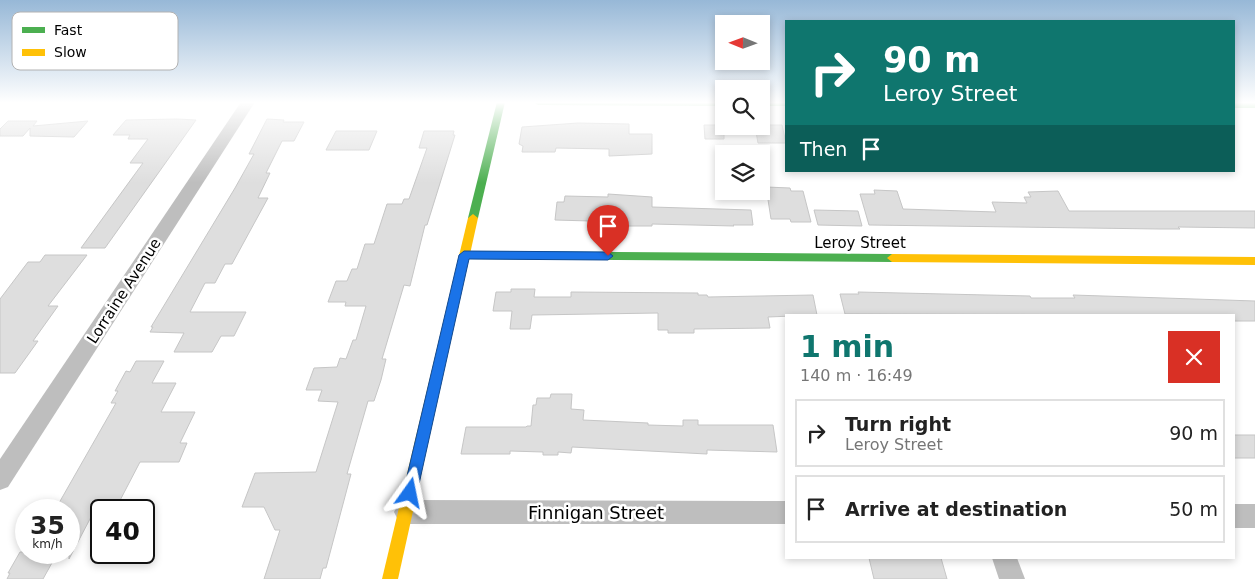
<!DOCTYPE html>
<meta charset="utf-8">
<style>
:root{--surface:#fff;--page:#f2f2f2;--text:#222;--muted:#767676;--line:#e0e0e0;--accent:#0f766e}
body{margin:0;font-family:"DejaVu Sans",sans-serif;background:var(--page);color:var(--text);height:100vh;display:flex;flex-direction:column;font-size:19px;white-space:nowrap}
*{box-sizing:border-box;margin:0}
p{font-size:16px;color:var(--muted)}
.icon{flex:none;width:28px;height:28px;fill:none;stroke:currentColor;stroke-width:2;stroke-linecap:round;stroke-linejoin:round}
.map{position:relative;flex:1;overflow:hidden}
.panel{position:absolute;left:785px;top:314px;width:450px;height:245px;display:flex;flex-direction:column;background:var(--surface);border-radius:0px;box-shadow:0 2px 8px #0003}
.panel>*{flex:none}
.hud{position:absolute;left:785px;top:20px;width:450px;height:152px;border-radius:0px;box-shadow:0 2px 8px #0003;background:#0f766e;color:#fff;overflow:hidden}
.needle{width:32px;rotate:271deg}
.fabs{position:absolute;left:715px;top:15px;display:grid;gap:10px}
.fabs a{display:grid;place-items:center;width:55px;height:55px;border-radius:0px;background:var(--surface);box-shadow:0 2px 8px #0003;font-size:25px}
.speed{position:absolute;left:15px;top:499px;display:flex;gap:10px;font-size:25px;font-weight:700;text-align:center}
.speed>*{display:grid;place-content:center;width:65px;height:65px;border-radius:50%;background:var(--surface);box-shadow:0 2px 8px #0003;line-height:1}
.speed small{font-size:12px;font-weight:400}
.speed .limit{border:2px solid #111;border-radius:8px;background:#fff;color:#111}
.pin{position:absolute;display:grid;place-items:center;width:42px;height:42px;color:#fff;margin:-51px -21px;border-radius:50% 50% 50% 0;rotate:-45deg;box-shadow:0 0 5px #0007}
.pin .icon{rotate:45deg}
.me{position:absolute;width:55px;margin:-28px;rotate:12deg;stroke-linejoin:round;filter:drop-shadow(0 0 4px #0008)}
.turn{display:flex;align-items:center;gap:18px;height:105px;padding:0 15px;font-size:22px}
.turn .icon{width:65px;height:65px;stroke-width:2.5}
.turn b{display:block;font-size:35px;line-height:42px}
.then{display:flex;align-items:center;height:48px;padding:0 15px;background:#0003;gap:10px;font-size:19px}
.round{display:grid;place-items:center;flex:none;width:52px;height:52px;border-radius:0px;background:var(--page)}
.summary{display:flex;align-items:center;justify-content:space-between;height:85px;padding:0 15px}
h1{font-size:30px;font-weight:800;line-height:38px;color:var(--accent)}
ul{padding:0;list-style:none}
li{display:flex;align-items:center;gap:15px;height:68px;margin:0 10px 8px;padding:0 5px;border:2px solid var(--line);border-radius:0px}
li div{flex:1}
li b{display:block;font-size:19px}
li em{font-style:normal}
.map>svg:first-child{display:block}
.building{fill:#dedede;stroke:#c6c6c6}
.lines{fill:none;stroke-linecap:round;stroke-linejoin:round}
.street{fill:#bebebe;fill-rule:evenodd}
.fast{fill:#4caf50;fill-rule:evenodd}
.slow{fill:#ffc107;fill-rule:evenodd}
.route{fill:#1a73e8;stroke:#114b97}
.labels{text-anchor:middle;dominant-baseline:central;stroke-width:5;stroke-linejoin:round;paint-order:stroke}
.street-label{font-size:15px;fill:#000;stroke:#fff}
.near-street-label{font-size:18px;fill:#000;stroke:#fff}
.key{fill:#fff;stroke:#b2b2b2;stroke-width:1}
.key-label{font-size:14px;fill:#000}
</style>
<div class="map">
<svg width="1255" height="579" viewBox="0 0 1255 579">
<rect width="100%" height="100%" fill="#fff"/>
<g class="building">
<path d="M177,119L196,120L105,248H81L143,163H130L148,139H128L130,135H113L126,120Z"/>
<path d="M267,119L284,120L283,122H304L294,141H282L266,173H270L258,198H268L232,264H225L215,283H205L190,312H246L234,336H221L212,352H174L184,333L150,332L153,327H151L235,188L254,154H249Z"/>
<path d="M8,121H37L33,126L88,121L74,137L30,136V128L23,136H0V129Z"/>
<path d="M578,123L629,124V134H652V154L609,156V149L556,148L555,152H522L523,146L519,144L522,127Z"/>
<path d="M704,125H724V139H705Z"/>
<path d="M761,125H782L786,143H758L755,126Z"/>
<path d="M336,131H377L369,150H326Z"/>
<path d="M424,131H454L453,135H455L427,225H425L410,286L404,285L382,359H386L381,380L374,401H368L347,474H351L326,568H323L320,579H264L280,530H275L264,507H242L255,473L316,472L338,402L318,401L322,390H306L314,368L337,367L340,358L346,359L353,340H356L366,306H345L346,302H328L336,281H347L352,269H357L365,244H374L387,204H402L404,199H409L427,148H419Z"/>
<path d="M766,187L790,188L791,191H803L811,222H791L790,219H771Z"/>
<path d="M874,190L897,191L903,209L996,212L992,202L1027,203L1024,197H1031L1028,192L1058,191L1069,211H1255V228L1178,227L1180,229H1159L869,225L860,194H875Z"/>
<path d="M608,194L652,197V207L751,210L753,225H733L734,226L652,224V226H626V222L555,220L557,202H564L565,196L608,197Z"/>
<path d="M814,210L858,211L862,226L818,225Z"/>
<path d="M45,255H87L48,306H58L33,341H38L15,373H0V299L28,262H40Z"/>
<path d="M511,289H535L534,297H571V292L698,293V295H707L708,297L813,295L817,315L768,317L770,328L694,329V333H668V330H658V313L532,315L530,329H510L512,311H493L496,292H511Z"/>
<path d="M858,292L1030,296L1031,298H1075L1073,295L1255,301V321H1234V315L845,314L840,294H859Z"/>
<path d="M136,361H164L152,383H176L161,412H195L180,443H187L179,462H140L115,510H101V517H91L69,559V510H55L116,403H111L118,391H115L126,371L130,372Z"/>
<path d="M551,394H572L571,409L584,410L583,420L648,423V425L683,426V420H698V425H773L777,452L707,450V454L572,447L571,453L558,452V455H543V452L510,451V454H461L466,427H526L527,426H531L533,405H536L537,398H550Z"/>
<rect x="1234" y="435" width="21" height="23"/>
<path d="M20,552H58L43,579H7L10,573H8Z"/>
<path d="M869,558H941L947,579H874Z"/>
</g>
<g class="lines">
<g class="street">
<path d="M241,102H255L8,487L0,490V459Z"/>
<path d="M406,500L786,501V524H406L398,520L394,512L398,504Z"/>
<rect x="1234" y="504" width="21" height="24"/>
<path d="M992,558H1017L1025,579H999Z"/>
</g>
<g class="fast">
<path d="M497,102H505L478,218L473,222L468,218Z"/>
<path d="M534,102H724V106L538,105Z"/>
<rect x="761" y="102" width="25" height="4"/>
<rect x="1234" y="102" width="21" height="6"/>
<path d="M464,251L892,254L897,258L892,262L464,259L459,255Z"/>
</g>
<g class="slow">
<path d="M473,214L478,218L398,579H382L468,218Z"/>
<path d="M892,254L1255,257V265L892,262L887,258Z"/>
</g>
</g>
<linearGradient id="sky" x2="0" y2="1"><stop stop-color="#97b8d7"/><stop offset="0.56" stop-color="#fff"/><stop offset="1" stop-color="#fff" stop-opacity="0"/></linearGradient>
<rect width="1255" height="183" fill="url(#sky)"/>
<path class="route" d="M464,251L608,252L613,256L608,260L469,259L417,493L415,498L410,499L405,498L403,493L459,255Z"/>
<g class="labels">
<g class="street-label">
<text x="860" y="243">Leroy Street</text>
<text transform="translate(124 291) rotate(-57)">Lorraine Avenue</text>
</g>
<g class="near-street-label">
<text x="596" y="512">Finnigan Street</text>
</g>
</g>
<rect x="12" y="12" width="166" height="58" rx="8" class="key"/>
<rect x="22" y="27" width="23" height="6" fill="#4caf50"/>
<rect x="22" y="49" width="23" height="7" fill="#ffc107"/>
<g class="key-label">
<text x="54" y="35">Fast</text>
<text x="54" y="57">Slow</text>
</g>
</svg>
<div class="fabs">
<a><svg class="needle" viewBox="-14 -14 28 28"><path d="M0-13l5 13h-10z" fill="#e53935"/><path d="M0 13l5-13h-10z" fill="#767676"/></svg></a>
<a><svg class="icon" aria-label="search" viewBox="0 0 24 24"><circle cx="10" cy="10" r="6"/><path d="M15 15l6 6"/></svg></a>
<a><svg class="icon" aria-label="layers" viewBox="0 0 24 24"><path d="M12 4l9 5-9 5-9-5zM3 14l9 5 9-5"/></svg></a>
</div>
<div class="speed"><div>35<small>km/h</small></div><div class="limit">40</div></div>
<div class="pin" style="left:608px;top:256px;background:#d93025"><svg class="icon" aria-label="arrive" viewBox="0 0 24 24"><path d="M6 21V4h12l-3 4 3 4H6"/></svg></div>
<svg class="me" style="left:410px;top:493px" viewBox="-20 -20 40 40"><path d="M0-17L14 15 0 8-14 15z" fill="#1a73e8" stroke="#fff" stroke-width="4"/></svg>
<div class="hud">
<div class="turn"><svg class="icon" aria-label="right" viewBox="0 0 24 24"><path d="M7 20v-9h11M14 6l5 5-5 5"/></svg><div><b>90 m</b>Leroy Street</div></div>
<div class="then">Then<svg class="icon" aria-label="arrive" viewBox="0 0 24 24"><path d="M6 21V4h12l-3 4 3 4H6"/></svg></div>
</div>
<section class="panel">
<div class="summary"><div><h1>1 min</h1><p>140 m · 16:49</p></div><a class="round" style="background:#d93025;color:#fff"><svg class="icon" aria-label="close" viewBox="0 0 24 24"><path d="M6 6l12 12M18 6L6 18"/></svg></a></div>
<ul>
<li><svg class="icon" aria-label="right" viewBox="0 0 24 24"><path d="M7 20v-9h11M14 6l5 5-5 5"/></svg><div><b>Turn right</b><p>Leroy Street</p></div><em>90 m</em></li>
<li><svg class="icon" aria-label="arrive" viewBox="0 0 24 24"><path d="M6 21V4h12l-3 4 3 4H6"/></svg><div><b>Arrive at destination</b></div><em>50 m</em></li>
</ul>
</section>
</div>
